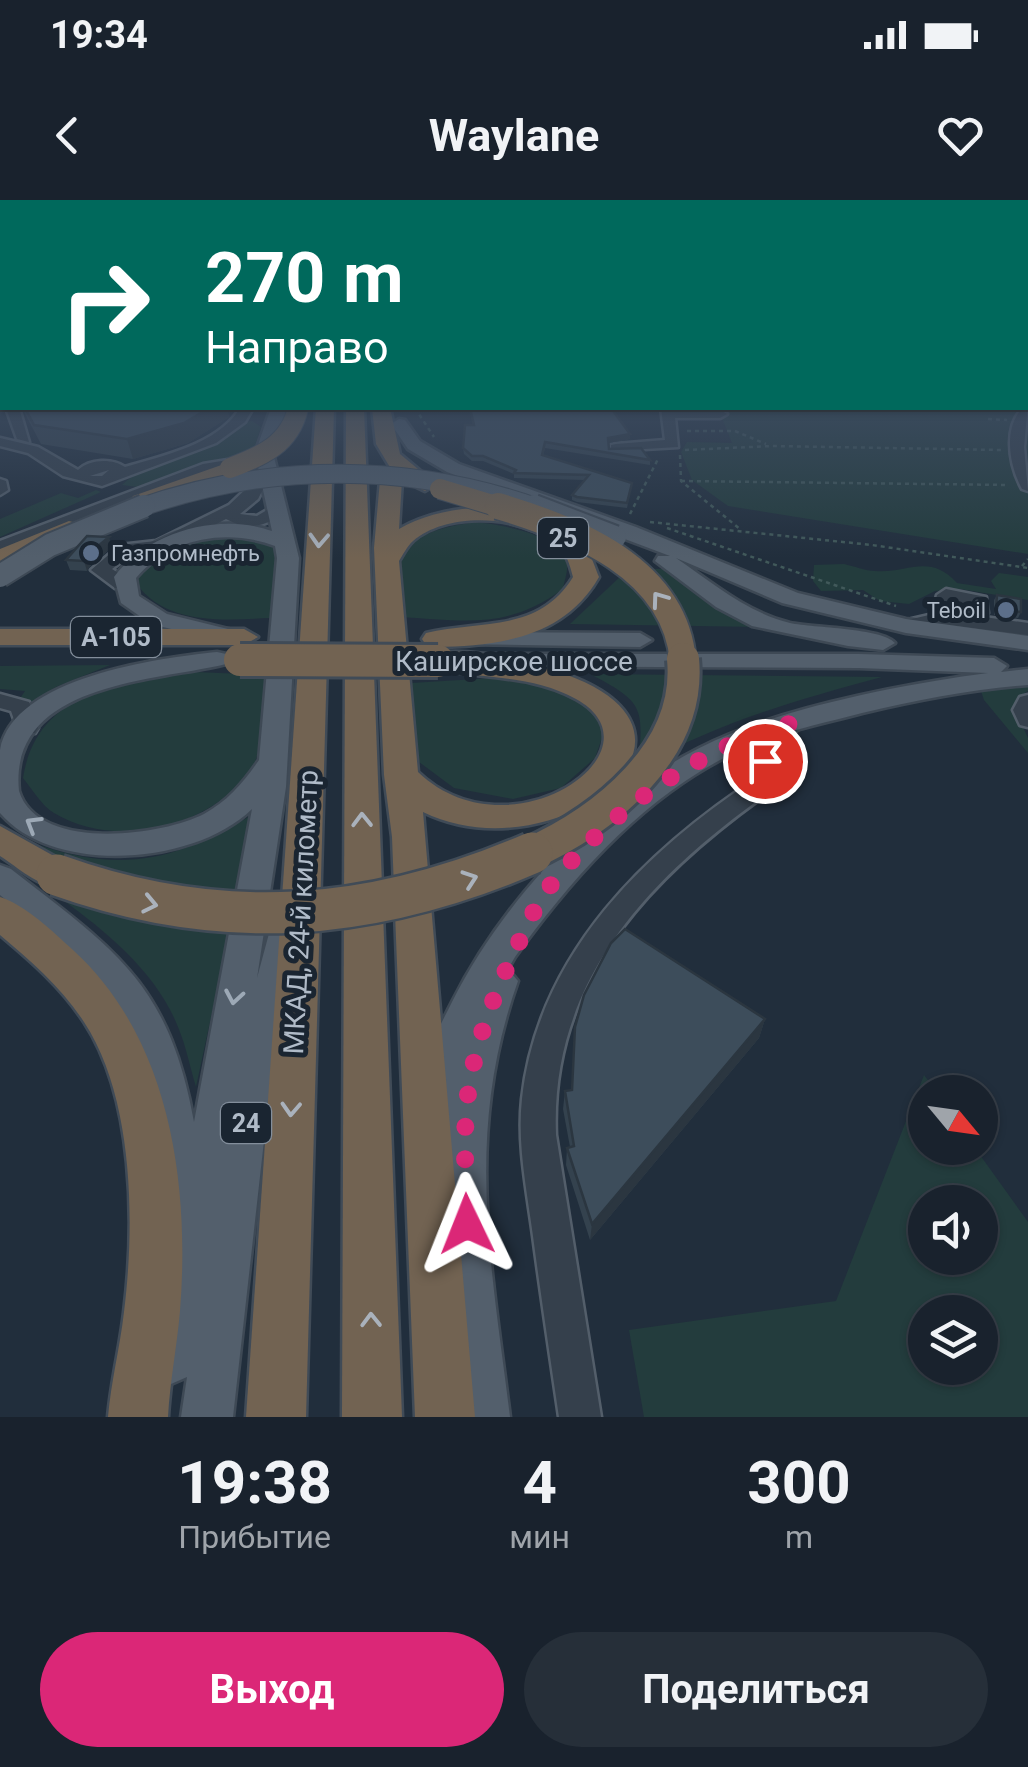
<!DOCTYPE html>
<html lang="ru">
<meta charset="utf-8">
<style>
:root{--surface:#19222d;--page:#262f39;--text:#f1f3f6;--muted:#9fa4aa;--line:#373f49;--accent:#db2777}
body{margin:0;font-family:Roboto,sans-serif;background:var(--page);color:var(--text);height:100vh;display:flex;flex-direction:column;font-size:38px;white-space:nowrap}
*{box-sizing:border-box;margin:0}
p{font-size:32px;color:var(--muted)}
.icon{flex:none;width:55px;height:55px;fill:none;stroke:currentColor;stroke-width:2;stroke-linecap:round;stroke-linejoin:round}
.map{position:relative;height:1217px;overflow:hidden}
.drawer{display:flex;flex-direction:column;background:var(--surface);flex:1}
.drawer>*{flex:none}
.guide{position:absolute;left:0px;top:0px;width:1030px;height:210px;box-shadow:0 2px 8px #0004,0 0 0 2px var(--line);background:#00695c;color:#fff;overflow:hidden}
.needle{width:65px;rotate:119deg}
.buttons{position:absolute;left:908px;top:875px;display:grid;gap:20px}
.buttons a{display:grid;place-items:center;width:90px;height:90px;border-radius:50%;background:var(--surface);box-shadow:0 2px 8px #0004,0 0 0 2px var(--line);font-size:50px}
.pin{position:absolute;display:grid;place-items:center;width:85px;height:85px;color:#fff;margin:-42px;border:5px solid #fff;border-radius:50%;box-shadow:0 2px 10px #0007}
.me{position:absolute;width:110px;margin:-55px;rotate:358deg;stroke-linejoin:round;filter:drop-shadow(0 0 8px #0008)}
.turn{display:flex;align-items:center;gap:35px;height:210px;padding:0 40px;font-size:45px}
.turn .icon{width:130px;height:130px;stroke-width:2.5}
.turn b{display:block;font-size:70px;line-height:85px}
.eta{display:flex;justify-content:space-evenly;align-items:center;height:170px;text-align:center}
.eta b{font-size:60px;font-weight:700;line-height:70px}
.button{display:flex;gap:20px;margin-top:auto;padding:20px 40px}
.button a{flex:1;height:115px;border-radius:60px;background:var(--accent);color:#fff;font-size:40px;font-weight:700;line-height:115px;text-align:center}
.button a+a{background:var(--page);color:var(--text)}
.status{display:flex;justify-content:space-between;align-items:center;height:70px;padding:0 50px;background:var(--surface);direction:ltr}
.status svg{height:28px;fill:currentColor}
header{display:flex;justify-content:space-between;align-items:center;height:130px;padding:0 40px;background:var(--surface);font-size:45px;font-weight:700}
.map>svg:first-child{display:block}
.green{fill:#233c3d;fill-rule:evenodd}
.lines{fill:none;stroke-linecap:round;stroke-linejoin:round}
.minor-casing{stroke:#535e6a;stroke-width:5}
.major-casing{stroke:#3e4955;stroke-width:5}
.highway-casing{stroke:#404b57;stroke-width:5}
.path{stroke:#41595a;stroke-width:2.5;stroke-dasharray:4 4;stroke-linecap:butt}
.minor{fill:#35404c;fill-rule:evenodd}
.major{fill:#535f6c;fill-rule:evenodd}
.highway{fill:#726352;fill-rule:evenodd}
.major-bridge-far1-casing{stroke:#3e4955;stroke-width:20;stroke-linecap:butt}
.major-bridge-casing{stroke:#3e4955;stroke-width:26;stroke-linecap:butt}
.highway-bridge-far3-casing{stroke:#404b57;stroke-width:22;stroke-linecap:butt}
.highway-bridge-far2-casing{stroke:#404b57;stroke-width:30;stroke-linecap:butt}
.highway-bridge-far1-casing{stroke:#404b57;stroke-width:38;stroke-linecap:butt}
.highway-bridge-casing{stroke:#404b57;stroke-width:46;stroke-linecap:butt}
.major-bridge-far1{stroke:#535f6c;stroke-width:18}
.major-bridge{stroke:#535f6c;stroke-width:22}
.highway-bridge-far3{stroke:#726352;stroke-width:20}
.highway-bridge-far2{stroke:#726352;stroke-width:26}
.highway-bridge-far1{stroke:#726352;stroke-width:32}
.highway-bridge{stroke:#726352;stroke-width:41}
.wall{fill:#34424e}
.shaded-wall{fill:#2b3640}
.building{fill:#3d4d5b;stroke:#2b3640;stroke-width:2.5}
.oneway{stroke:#aab2bc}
.oneway2{stroke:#9da9b6}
.route{stroke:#db2777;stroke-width:18;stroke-dasharray:0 32.4}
.service-dot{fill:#5c6f8a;stroke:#1a2531;stroke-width:4}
.labels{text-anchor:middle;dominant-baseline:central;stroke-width:10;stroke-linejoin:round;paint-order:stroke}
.far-poi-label{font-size:22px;fill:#b0bbc8;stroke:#1a2531;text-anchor:start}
.shield{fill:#1a2531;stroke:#838e9b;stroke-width:2.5}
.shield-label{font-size:25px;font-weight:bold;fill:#b0bbc8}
.street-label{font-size:28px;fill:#b0bbc8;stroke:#1a2531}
</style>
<div class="status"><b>19:34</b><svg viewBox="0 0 49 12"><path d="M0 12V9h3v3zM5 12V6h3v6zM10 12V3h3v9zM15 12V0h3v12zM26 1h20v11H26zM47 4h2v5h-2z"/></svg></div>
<header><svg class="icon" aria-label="back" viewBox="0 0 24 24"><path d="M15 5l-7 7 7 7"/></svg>Waylane<svg class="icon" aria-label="heart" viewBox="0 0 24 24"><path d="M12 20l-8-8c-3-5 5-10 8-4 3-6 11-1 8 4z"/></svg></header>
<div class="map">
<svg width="1028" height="1217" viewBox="0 0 1028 1217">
<rect width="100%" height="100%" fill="#212e3c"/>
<g class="green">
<path d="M1028,187V354L728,306L692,280L681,252L687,242L732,243L718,208H1028Z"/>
<path d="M252,221L261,227L254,249L146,288L122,285C134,272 149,271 165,264C192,252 222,226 252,221Z"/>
<path d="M96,290L101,292L0,337V319L61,293L78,298Z"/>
<path d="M476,322C501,325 562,334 567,365C568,371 564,382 563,389C505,431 465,420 398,417C397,401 393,383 396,367C401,334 449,326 476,322Z"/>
<path d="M240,335L277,346L275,405L270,418C224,420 166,426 136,383C152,342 201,339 240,335Z"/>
<path d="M844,364C854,366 865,371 875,371C907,374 929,352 957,383L996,389L991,381L999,373L1028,377V400L960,389L935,391L909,404L880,401L863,390L821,391L813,381L814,365Z"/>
<path d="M640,369H662L735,416L759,427L570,424L623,374Z"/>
<path d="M110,465L56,487L30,504L19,500L25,491L0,489V466Z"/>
<path d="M195,472L267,475C264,498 263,549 253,566C215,627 116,651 54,613C42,606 32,589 23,578C37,490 121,483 195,472Z"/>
<path d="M590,474L882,477C793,501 720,522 638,567C644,507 644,502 590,474Z"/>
<path d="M493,478L542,486L584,501L605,529L595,558L561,588L513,599L454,588L415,559L408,524L411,483Z"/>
<path d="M1028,484V491L1018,497L1014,508L1028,538V553L984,500L980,488Z"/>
<path d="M255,613L196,887C190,867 186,846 178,827C157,773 108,733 63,700L90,676L18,638C115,674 168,666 255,613Z"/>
<path d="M924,875L937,892H925V948H975L1028,1022V1217H644L629,1130L836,1101ZM925,1002H980V1058H925ZM925,1112H980V1168H925Z"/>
</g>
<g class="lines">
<g class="minor-casing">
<g id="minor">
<path d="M1028,204L1024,247L1028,291L1022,289C1008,263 1002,221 1028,204Z"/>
<path d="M6,208H19L29,242L17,239Z"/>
<path d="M240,208H253L245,222L216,243L102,286L63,276L28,253L0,246V238L38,247L78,270C90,259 112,258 125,267C162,256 219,244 240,208ZM109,270L102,276H90Z"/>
<path d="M661,208L720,210L727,214L720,218H675L678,247L611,251V245L616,244L665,240Z"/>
<path d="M234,259L256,265L264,287L258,299L240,314L257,316L277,304L283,306V312C266,328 246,330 226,319L166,350L131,354L112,369L129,380V388H115L91,370L120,345L156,341L229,305L248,287L244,271L233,268L211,271L0,352V341L203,264Z"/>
<path d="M0,279L6,281L8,290L0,295Z"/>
<path d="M946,389L986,397L988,413L984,417L1028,423V435L943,424L899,430V422L942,412L934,407L937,395ZM954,402L969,405L970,416L945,412L951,411Z"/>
<path d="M0,494L29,502L38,528L35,533H19L11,511L0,508Z"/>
<path d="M1028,495V527L1020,525L1013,510L1020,497Z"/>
<path d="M797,515L808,522L781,542L776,553L791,574L787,580C662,665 549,772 556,935L601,1217H559C550,1156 541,1096 533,1036C527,991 517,944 522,899C538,753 647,649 764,573L753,561C751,536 775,521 797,515Z"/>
</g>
</g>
<g class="major-casing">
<g id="major">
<path d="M271,208H287L273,253L299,358L286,587L257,778L274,715L286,711L298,715L303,724L268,905L233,1217H181L187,1177L171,1184L154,1176L146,1159L171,1047L160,1043C147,1012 157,970 154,937C146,812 90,768 0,695V665L11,669C115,750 169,783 194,922L252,609C195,665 54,676 0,613C0,593 0,570 0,550C13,477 159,458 217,452L226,454L229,459L226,464C158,481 8,482 19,591C38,652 161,636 204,614C228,601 244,582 259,560L277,358L275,346C227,328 171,337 136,378L139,396L167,414L232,430L236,435L232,440L224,442L151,424L121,403L114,377C148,332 219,312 272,331L255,253Z"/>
<path d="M399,219L405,220L420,241L459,264L636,327L798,393L906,419L1028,436V450L906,433L782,403L676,358C713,383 746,412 790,423C814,428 882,428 895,443L883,450L848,446L752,426L716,407L655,361L658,356H670L447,272L408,249L391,224Z"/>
<path d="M471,432L640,433L652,440L640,447L462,444L459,439Z"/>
<path d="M480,454H859L994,458L1007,466L1001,472L1028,469V485C972,489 917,500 862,513C825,523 788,530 752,545C654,585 576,672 515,757L508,769L518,781C464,933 491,1062 510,1217H458L444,1052L446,918L437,921L423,916C408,884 437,832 452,802C508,691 614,581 730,534C802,504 911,483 988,473L859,468L471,466L468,461L471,456Z"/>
</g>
</g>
<g class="highway-casing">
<g id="highway">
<path d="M316,208H334L306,1217H246Z"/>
<path d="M346,208H364L402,1217H342Z"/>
<path d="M372,208H390L400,254L436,284L425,291L402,280L399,329C451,299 545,296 586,349C592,356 595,368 599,377C565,437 500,446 436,447L426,445L422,439L426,433C480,420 539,433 573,377C571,370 569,361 565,355C536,314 449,309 413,341C407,346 403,355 399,361L418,572C510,660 668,550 576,499C529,473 478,480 428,467L424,461L428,455C462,446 508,457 542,467C753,524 558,678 423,612L475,1217H415L392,637L384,575L374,348L380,280L383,275L394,274L376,244Z"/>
<path d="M230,262L241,268L237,272L149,306H133L130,301L133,296Z"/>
<path d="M69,321L77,323L81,328L77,333L0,365V349Z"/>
<path d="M0,429H244L258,437L244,445H0Z"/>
<path d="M0,626L70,665L76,675L70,685C44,693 22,670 0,656Z"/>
<path d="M0,697C27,706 52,731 73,750C171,839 190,986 180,1111C177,1146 170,1181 168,1217H108C111,1182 120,1147 124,1112C135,1024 134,898 84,822C62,788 31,761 0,735Z"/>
</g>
</g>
<g class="path">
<path d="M415,208L434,237"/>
<path d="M988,219L1007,220"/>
<path d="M687,231H735L766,244"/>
<path d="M685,250L772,246L1002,250"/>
<path d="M680,255L681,281L740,329"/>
<path d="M681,281L1009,285"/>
<path d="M630,314L658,259"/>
<path d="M650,322L872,345L1028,368"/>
<path d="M667,328L896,406"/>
<path d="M1022,366L1028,359"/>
</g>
<use href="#minor" class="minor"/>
<use href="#major" class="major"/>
<use href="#highway" class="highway"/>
<g class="major-bridge-far1-casing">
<path id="major-bridge-far1" d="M136,309C268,262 410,262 541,309"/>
</g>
<g class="major-bridge-casing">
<g id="major-bridge">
<path d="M534,306L615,337"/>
<path d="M0,376L50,345L144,306"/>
</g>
</g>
<g class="highway-bridge-far3-casing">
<g id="highway-bridge-far3">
<path d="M230,268C262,256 290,244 298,208"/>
<path d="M440,289L506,309"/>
</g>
</g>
<g class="highway-bridge-far2-casing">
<g id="highway-bridge-far2">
<path d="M498,306C575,329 675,368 683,461"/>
<path d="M240,460L438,461"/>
</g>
</g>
<g class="highway-bridge-far1-casing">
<g id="highway-bridge-far1">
<path d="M240,460L438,461"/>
<path d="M527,655C603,621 692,552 683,459"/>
</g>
</g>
<g class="highway-bridge-casing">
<path id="highway-bridge" d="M57,675C222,734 372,722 532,653"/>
</g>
<use href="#major-bridge-far1" class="major-bridge-far1"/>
<use href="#major-bridge" class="major-bridge"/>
<use href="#highway-bridge-far3" class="highway-bridge-far3"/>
<use href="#highway-bridge-far2" class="highway-bridge-far2"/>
<use href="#highway-bridge-far1" class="highway-bridge-far1"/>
<use href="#highway-bridge" class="highway-bridge"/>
</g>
<g class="wall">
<path d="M22,208H230L227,209L229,217L188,243L133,259L41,244Z"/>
<path d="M469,208H611L630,239L609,243V249L650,260V265L545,248L543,256L631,289L627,308L577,302L572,300V295L585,280L514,278V274L483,261H472L464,254L463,248L473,225Z"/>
<path d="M112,347L89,367L87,371L70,370L66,360Z"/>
<path d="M997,395L1021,412L1018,418L994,415V400Z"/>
<path d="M765,819L759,838L590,1040L566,965L567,948L570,947L563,909L565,891L571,890Z"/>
</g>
<g class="shaded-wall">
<path d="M209,208H230L227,209L229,217L188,243L133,259L127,239Z"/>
<path d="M630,234V239L608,243V238Z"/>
<path d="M109,337L112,347L89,367L87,371L84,361L85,357Z"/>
<path d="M765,819L759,838L590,1040L592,1024Z"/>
</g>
<g class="building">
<path d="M25,208H209L184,223L127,239L34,225Z"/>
<path d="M470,208H611L630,234L608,238L609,249L641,248L650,260L545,242L542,255L632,283L627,303L577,297L572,295L589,275L514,273L516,270L483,256H472L463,248L465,225H474Z"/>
<path d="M87,336L109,337L85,357L84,361L66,360Z"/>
<path d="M997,395L1021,399V412L996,409Z"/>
<path d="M625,729L765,819L592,1024L567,948L574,946L565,891L572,890L575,827L584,795L611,743Z"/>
</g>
<defs><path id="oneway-chevron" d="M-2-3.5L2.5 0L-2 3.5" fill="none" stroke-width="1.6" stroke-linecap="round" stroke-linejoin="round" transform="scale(2.5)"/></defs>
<g class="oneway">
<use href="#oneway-chevron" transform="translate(319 340) rotate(93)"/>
<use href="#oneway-chevron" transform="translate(659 399) rotate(-126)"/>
<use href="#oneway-chevron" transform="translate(362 620) rotate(-91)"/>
<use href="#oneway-chevron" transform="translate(470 679) rotate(-19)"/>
<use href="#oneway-chevron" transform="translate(150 704) rotate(12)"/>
<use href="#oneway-chevron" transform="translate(291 909) rotate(93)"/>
<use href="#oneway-chevron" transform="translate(371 1120) rotate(-91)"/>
</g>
<g class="oneway2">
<use href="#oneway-chevron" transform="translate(33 624) rotate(-149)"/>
<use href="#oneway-chevron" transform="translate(234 797) rotate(100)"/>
</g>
<linearGradient id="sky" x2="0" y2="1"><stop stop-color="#121921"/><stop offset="0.52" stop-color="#3d4c61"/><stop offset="1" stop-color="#3d4c61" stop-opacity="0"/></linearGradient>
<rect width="1028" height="358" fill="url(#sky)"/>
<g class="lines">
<path class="route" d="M467,1024C466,983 463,942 467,902C474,842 496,789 522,736C529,723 535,707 543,695C604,614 699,546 797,522L766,543L765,561"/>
</g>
<g class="service-dot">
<circle cx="91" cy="353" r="10"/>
<circle cx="1006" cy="410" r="10"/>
</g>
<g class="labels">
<g class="far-poi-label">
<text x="111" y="353">Газпромнефть</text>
<text x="986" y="410" text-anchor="end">Teboil</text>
</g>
<g class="shield">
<rect x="538" y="318" width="50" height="40" rx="8"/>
<rect x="71" y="417" width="90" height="40" rx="8"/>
<rect x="221" y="903" width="50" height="40" rx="8"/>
</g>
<g class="shield-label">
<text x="563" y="338">25</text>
<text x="116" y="437">А-105</text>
<text x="246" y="923">24</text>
</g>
<g class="street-label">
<text x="514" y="461">Каширское шоссе</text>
<text transform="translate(301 712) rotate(-87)">МКАД, 24-й километр</text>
</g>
</g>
</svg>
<div class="buttons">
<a><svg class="needle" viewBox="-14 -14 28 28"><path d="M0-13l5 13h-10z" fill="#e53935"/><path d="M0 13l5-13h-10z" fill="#9fa4aa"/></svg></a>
<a><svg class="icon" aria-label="sound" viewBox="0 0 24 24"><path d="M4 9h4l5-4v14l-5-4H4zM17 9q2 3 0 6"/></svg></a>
<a><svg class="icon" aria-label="layers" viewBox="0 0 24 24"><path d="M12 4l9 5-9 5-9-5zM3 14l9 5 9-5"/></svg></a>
</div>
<div class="pin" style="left:765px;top:561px;background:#d93025"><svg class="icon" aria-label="arrive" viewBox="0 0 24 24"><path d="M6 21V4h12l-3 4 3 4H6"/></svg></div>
<svg class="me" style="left:467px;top:1024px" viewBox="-20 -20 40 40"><path d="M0-17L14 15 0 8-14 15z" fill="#db2777" stroke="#fff" stroke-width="4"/></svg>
<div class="guide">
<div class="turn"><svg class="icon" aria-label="right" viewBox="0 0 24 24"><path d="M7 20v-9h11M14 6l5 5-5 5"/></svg><div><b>270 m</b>Направо</div></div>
</div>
</div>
<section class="drawer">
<div class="eta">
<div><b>19:38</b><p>Прибытие</p></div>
<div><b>4</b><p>мин</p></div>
<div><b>300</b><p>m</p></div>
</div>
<div class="button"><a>Выход</a><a>Поделиться</a></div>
</section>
